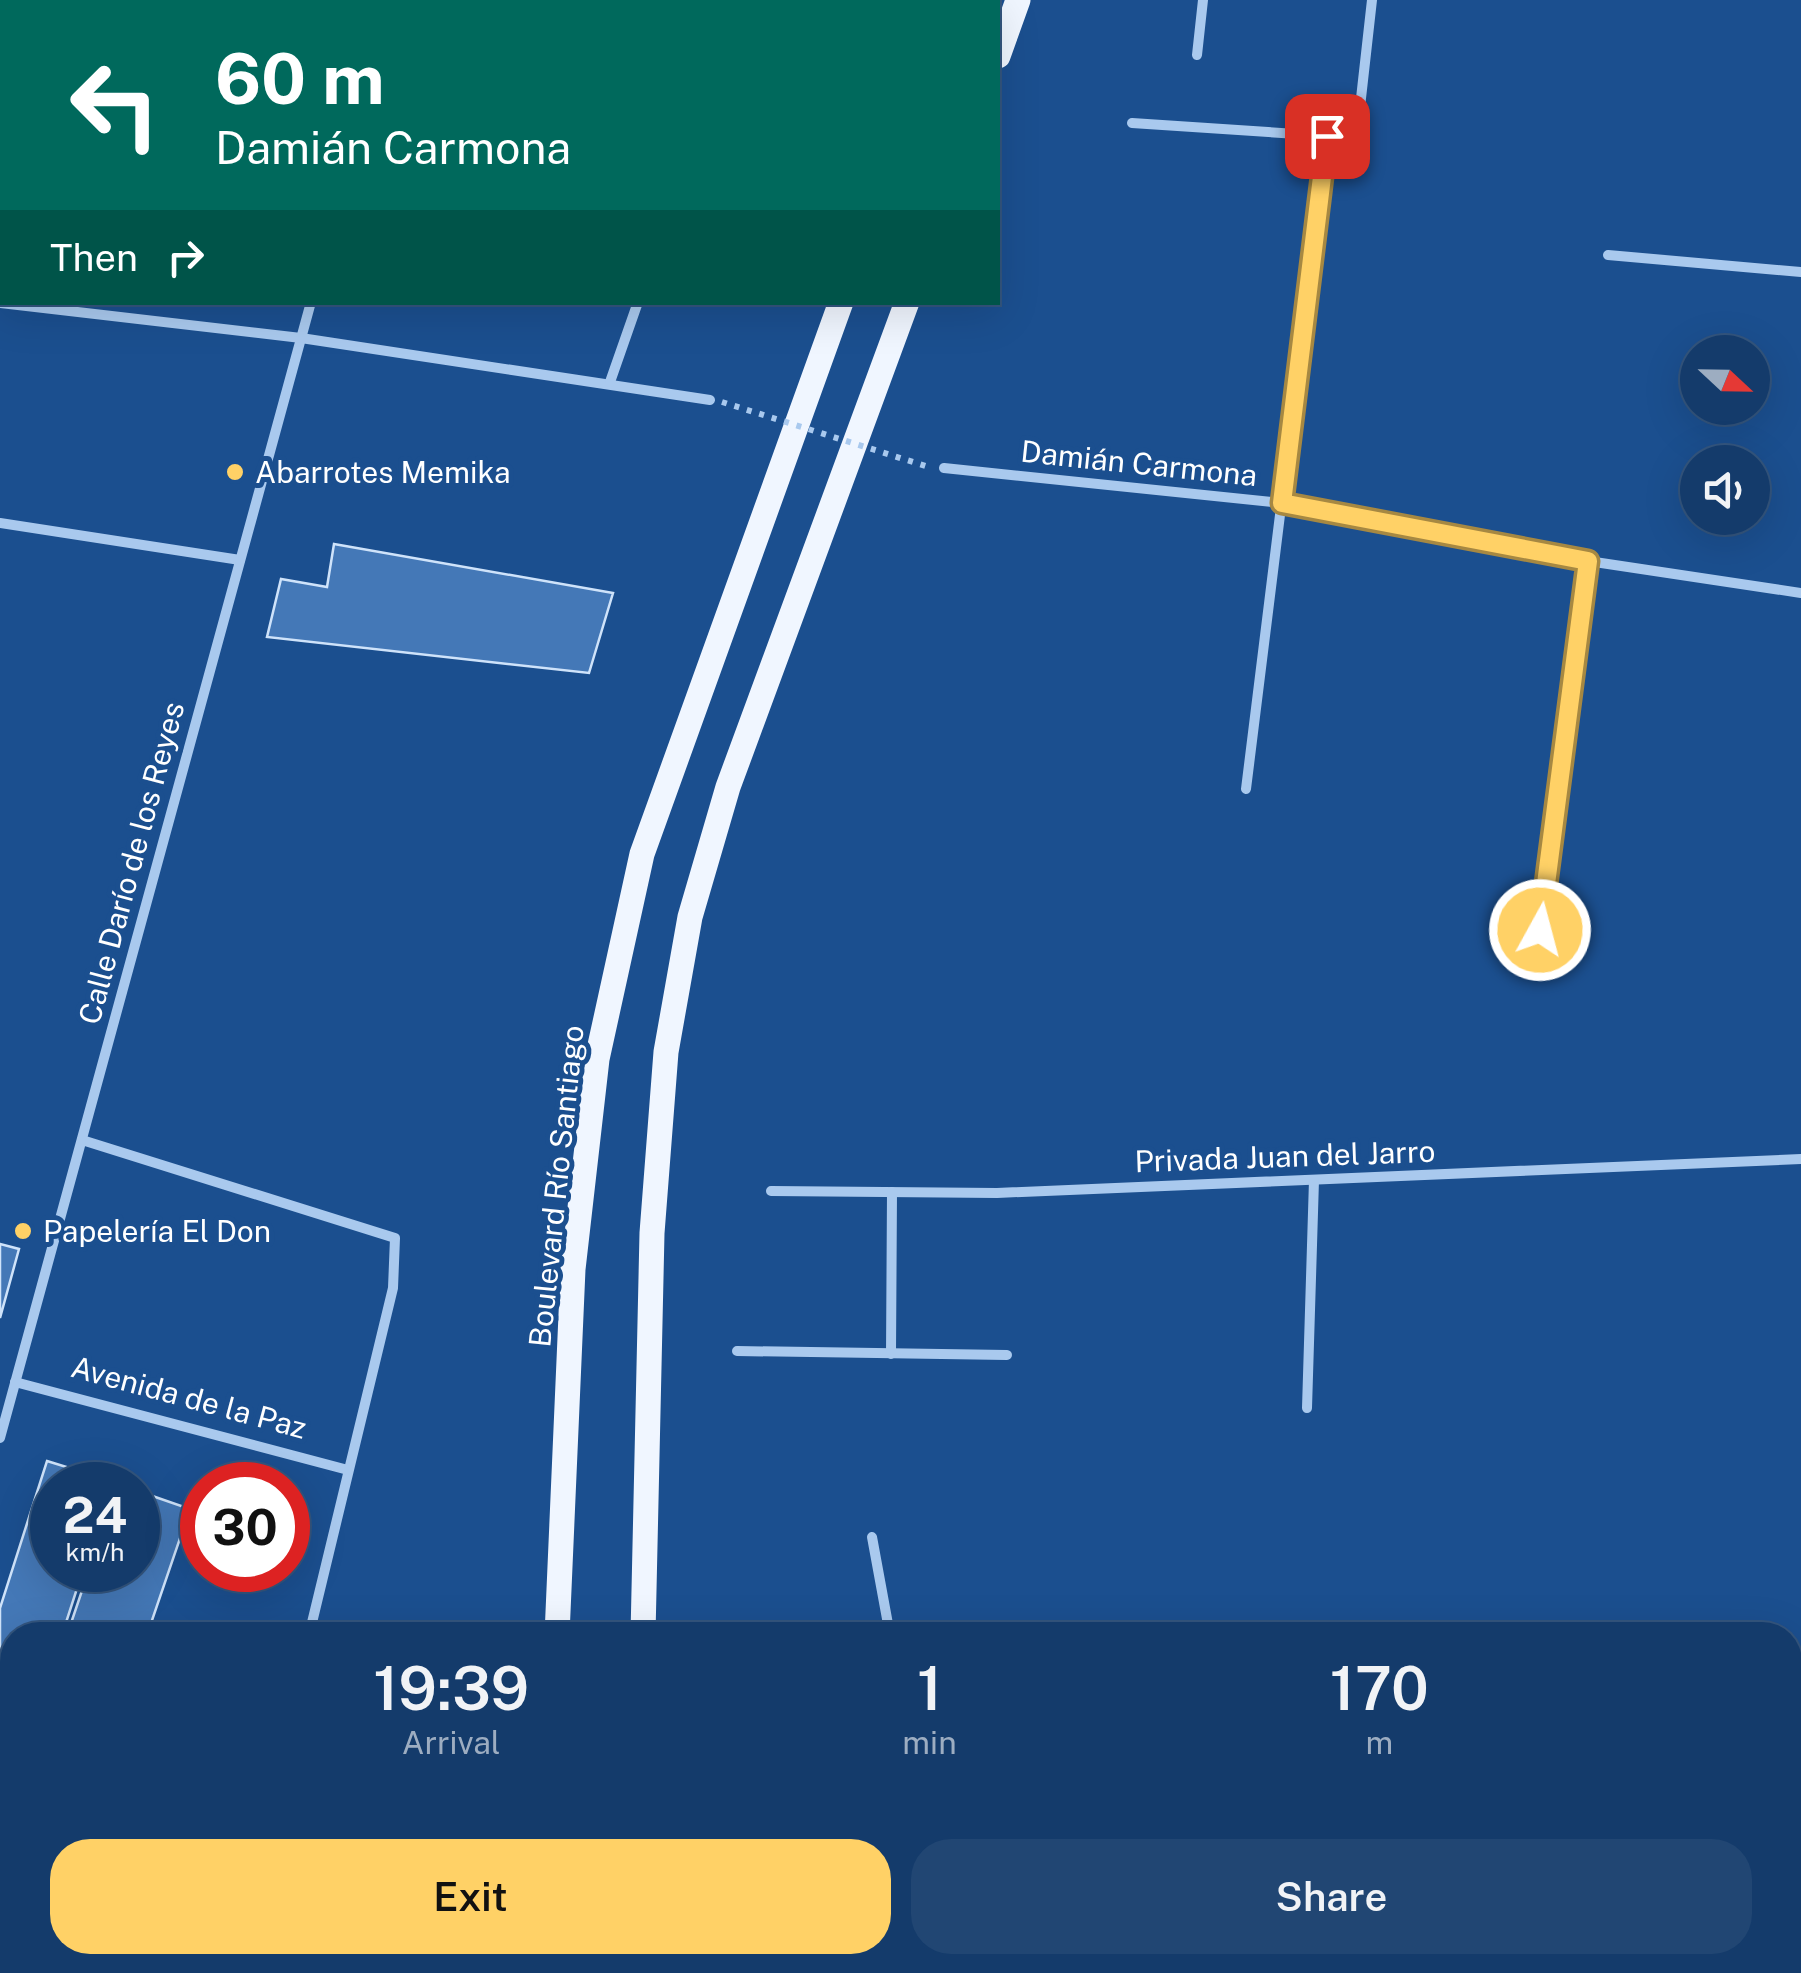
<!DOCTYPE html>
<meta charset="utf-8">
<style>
:root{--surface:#143b6b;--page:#214673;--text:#f1f3f6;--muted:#9dadc1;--line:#33557e;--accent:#ffd166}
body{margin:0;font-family:"Public Sans",sans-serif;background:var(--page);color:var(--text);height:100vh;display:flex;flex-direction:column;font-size:38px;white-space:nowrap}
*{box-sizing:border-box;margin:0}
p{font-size:32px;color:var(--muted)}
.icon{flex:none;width:55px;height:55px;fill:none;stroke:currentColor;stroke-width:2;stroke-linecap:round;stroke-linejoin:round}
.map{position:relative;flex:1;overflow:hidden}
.sheet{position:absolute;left:0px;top:1622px;width:1802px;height:352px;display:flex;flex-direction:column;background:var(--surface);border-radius:40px 40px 0 0;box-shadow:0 10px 40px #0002,0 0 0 2px var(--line)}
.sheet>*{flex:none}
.guide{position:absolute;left:0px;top:0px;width:1000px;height:305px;box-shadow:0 10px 40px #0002,0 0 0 2px var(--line);background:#00695c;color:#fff;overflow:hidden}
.needle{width:65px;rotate:112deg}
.tools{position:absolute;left:1680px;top:335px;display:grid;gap:20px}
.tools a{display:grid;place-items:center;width:90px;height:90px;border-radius:50%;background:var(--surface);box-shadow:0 10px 40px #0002,0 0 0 2px var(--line);font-size:50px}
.speed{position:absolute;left:30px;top:1462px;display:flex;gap:20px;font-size:50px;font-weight:700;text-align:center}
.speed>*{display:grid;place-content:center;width:130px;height:130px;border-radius:50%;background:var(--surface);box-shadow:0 10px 40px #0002,0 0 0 2px var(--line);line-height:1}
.speed small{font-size:25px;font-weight:400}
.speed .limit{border:15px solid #d22;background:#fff;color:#111}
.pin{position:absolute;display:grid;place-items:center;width:85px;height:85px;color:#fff;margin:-42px;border-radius:20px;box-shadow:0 5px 15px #0006}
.me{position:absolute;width:110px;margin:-55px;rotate:7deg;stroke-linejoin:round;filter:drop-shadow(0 0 8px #0008)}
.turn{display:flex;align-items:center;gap:35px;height:210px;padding:0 50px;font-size:45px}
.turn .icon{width:130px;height:130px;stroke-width:2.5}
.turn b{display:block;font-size:70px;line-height:85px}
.then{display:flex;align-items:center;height:95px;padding:0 50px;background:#0003;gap:20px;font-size:38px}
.eta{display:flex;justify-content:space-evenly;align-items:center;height:170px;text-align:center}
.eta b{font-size:60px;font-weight:600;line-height:70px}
.button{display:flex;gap:20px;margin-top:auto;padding:20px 50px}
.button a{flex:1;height:115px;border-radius:40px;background:var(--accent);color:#111;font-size:40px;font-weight:600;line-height:115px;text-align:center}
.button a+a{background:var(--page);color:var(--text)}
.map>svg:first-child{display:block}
.green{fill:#2e69ad}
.building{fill:#4478b7;stroke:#cfe3fa;stroke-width:2.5}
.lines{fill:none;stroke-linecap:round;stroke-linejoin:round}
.path{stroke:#a9c9ee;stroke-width:6;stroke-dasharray:5 8;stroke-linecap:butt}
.street{stroke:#a9c9ee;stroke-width:10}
.secondary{stroke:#d6e6fa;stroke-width:20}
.primary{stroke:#f0f6ff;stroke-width:25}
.path-bridge{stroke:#a9c9ee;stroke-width:6;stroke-dasharray:5 8;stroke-linecap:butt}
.primary-bridge{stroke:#f0f6ff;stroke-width:25}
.route-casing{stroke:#a68842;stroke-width:25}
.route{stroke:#ffd166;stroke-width:18}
.poi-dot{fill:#ffd166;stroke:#1b4f8f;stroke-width:4}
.labels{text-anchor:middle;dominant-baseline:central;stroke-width:10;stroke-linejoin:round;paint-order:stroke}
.street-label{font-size:30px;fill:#fff;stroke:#1b4f8f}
.poi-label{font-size:30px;fill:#fff;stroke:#1b4f8f;text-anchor:start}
</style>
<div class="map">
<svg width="1801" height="1973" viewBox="0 0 1801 1973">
<rect width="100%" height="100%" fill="#1b4f8f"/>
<path class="green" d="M0,1911L12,1915V1962L83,1963L87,1973H0Z"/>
<g class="building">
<path d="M334,544L613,593L589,673L267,637L281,579L327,587Z"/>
<path d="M0,1244L19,1249L0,1318Z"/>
<path d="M47,1461L112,1481L111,1485H52V1570H83L62,1635H12V1740L0,1736V1608Z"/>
<path d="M138,1491L190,1509L147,1635H67L89,1570H138Z"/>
</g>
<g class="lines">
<path class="path" d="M416,1962L494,1973"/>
<g class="street">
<path d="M393,2L394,0"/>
<path d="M1197,55L1203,0"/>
<path d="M1132,123L1327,136L1357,134L1372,0"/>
<path d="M1608,255L1801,272"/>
<path d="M0,303L301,338L710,400"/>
<path d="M610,382L638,302"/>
<path d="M944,468L1282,503L1588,561L1801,593"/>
<path d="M0,523L240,560"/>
<path d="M1246,789L1327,136"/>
<path d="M1535,967L1588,561"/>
<path d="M82,1140L395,1238L393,1288L309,1635"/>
<path d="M771,1191L997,1193L1801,1159"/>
<path d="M737,1351L1007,1355"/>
<path d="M891,1354L892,1192"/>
<path d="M15,1382L348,1470"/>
<path d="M1307,1408L1314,1180"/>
<path d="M0,1438L311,302"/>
<path d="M872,1537L890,1635"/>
</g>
<g class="secondary">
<path d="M114,1973L117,1962"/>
<path d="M176,1973L179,1962"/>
</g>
<g class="primary">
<path d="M950,2L951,0"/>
<path d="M998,56L1018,0"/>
<path d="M557,1635L573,1269L597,1059L642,854L841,302"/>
<path d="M643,1635L652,1233L666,1052L690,917L728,787L907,302"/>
<path d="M0,1800L12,1803"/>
<path d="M0,1869L12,1872"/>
<path d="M1790,1920L1801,1921"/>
<path d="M556,1962V1973"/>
</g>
<path class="path-bridge" d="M722,402L929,467"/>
<path class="primary-bridge" d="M624,1962L704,1973"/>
</g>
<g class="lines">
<g class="route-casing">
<path id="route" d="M1327,136L1282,503L1588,561L1540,930"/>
</g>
<use href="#route" class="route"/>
</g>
<g class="poi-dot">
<circle cx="235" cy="472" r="10"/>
<circle cx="23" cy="1231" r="10"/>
</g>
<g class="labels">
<g class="street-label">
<text transform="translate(1139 463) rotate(6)">Damián Carmona</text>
<text transform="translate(131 863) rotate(-75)">Calle Darío de los Reyes</text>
<text transform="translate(1285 1156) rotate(-2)">Privada Juan del Jarro</text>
<text transform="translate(556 1186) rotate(-84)">Boulevard Río Santiago</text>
<text transform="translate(189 1397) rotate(15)">Avenida de la Paz</text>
</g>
<g class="poi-label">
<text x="255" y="472">Abarrotes Memika</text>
<text x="43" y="1231">Papelería El Don</text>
</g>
</g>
</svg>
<div class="tools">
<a><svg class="needle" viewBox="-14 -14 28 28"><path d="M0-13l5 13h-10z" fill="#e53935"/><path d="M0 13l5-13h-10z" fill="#9dadc1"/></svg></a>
<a><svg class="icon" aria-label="sound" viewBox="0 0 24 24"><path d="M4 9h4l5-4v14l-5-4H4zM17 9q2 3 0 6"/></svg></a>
</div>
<div class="speed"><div>24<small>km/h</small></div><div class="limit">30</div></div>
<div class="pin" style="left:1327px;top:136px;background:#d93025"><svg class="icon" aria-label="arrive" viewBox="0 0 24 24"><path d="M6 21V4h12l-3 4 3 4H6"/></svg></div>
<svg class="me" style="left:1540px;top:930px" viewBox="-20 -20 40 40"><circle r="17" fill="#ffd166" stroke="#fff" stroke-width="3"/><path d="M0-11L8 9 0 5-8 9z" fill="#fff"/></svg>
<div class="guide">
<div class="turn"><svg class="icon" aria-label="left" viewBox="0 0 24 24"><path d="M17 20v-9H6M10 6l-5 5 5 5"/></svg><div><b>60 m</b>Damián Carmona</div></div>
<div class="then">Then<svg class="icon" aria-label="right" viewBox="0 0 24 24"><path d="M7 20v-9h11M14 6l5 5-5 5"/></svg></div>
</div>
<section class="sheet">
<div class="eta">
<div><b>19:39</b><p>Arrival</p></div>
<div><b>1</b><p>min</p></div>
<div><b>170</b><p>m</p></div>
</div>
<div class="button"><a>Exit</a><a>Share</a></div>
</section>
</div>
